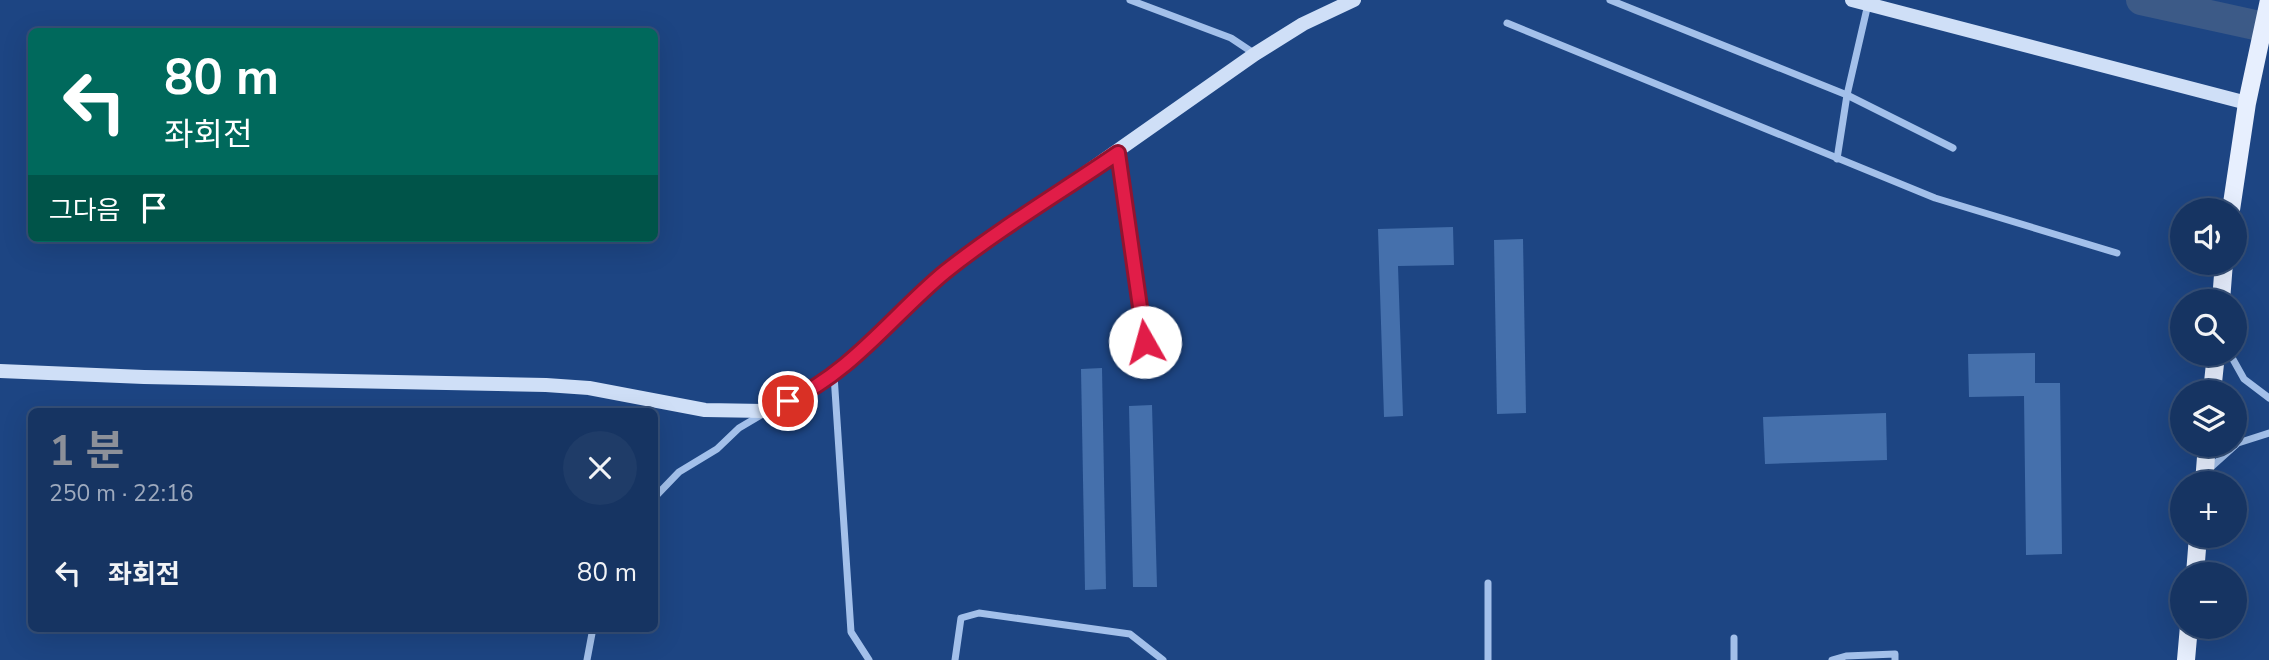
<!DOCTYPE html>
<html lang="ko">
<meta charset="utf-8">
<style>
:root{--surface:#163462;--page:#1f3c68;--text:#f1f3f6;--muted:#9eaabe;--line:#354f77;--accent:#8c9099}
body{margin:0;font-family:"Nunito Sans","Noto Sans KR",sans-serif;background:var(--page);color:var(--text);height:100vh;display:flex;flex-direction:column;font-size:26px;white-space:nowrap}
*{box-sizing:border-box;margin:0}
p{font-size:23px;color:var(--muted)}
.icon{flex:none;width:38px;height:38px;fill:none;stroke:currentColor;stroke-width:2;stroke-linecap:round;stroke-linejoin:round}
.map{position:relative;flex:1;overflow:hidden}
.panel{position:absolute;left:28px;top:408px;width:630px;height:224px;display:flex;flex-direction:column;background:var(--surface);border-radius:10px;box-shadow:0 7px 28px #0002,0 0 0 2px var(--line)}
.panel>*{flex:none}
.hud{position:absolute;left:28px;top:28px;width:630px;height:214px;border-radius:10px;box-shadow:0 7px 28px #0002,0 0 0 2px var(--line);background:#00695c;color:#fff;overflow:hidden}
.tools{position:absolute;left:2170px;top:198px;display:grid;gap:14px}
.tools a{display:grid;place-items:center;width:77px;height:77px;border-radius:50%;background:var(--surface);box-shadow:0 7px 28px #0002,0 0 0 2px var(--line);font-size:35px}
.pin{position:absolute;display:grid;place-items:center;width:60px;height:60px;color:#fff;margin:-30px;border:4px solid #fff;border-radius:50%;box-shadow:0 2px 7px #0007}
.me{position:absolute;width:77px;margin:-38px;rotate:353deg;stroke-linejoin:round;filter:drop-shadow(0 0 5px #0008)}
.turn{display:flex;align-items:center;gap:24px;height:147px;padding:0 21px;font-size:32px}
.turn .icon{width:91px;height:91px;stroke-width:2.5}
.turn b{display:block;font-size:49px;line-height:60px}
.then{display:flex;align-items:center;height:66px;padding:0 21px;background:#0003;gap:14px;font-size:26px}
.round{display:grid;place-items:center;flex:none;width:74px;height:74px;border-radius:37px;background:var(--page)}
.overview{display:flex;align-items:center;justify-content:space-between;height:119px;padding:0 21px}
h1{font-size:42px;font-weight:700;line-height:52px;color:var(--accent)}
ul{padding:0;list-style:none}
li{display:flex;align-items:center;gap:21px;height:91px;padding:0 21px}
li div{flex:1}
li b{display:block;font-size:26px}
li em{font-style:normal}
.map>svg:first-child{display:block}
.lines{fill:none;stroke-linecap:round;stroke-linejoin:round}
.river{stroke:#3c5a87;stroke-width:30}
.building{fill:#4570ac}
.minor{stroke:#a3c0ea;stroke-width:7}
.secondary{stroke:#cfdff7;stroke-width:14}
.primary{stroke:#e7effe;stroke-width:18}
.route-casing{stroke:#92132f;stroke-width:18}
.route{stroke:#e11d48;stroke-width:12}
</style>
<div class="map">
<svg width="2269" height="660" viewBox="0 0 2269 660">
<rect width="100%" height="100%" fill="#1d4583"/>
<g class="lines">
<path class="river" d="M2141,0L2269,28"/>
</g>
<g class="building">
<path d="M1453,227L1454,265L1398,266L1403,416L1384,417L1378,229Z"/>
<path d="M1523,239L1526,413L1497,414L1494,240Z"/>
<path d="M2035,353V383H2060L2062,554L2026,555L2024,396L1969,397L1968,354Z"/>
<path d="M1102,368L1106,589L1085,590L1081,369Z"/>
<path d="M1152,405L1157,587H1133L1129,406Z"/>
<path d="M1886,413L1887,460L1765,464L1763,417Z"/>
</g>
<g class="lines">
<g class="minor">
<path d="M1130,0L1231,38L1255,54"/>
<path d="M1610,0L1847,95L1953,148"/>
<path d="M1507,23L1935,198L2117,253"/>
<path d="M1118,153L1145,342"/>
<path d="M1837,159L1847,95L1868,4"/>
<path d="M2230,354L2244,379L2269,398"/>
<path d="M834,375L851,632L869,660"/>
<path d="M2208,470L2238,443L2269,433"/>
<path d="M654,498L679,472L717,449L739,428L761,415"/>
<path d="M1488,583V660"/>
<path d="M587,660L593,628"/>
<path d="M955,660L961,618L979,613L1130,634L1163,660"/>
<path d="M1734,660V638"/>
<path d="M1832,660L1846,656L1895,654V660"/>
</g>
<g class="secondary">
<path d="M1852,0L2247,103"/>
<path d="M0,371L144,377L546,385L589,388L705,410L768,411L809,392L834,374L946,271L1255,54L1303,24L1354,0"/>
</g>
<g class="primary">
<path d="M2231,210L2247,103L2269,0"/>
<path d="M2221,301L2224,262"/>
<path d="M2212,392L2216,354"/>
<path d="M2204,483L2207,444"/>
<path d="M2195,574L2198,536"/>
<path d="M2186,660L2189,626"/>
</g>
</g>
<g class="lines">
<g class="route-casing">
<path id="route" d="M788,401C850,374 894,314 945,272C999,229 1061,192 1118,153L1145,342"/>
</g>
<use href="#route" class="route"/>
</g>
</svg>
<div class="tools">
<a><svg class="icon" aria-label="sound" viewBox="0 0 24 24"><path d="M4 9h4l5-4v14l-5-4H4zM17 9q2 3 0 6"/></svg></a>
<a><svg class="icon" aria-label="search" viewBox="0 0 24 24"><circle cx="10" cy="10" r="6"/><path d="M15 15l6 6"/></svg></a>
<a><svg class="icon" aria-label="layers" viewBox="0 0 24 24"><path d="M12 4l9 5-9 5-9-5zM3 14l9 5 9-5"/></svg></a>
<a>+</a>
<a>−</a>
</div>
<div class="pin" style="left:788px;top:401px;background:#d93025"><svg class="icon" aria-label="arrive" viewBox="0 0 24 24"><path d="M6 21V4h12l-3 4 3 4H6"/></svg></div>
<svg class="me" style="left:1145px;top:342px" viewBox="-20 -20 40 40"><circle r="19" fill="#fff"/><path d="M0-13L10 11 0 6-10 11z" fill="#e11d48"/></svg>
<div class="hud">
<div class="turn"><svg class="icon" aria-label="left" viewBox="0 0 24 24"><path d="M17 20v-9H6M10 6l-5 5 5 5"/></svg><div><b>80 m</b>좌회전</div></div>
<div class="then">그다음<svg class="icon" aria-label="arrive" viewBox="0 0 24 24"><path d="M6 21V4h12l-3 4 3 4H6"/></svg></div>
</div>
<section class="panel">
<div class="overview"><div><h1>1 분</h1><p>250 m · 22:16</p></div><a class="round"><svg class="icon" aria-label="close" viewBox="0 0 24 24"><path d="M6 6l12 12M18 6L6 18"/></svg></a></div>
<ul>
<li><svg class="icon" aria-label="left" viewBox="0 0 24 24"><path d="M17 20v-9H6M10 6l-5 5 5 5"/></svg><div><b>좌회전</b></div><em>80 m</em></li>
</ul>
</section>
</div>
